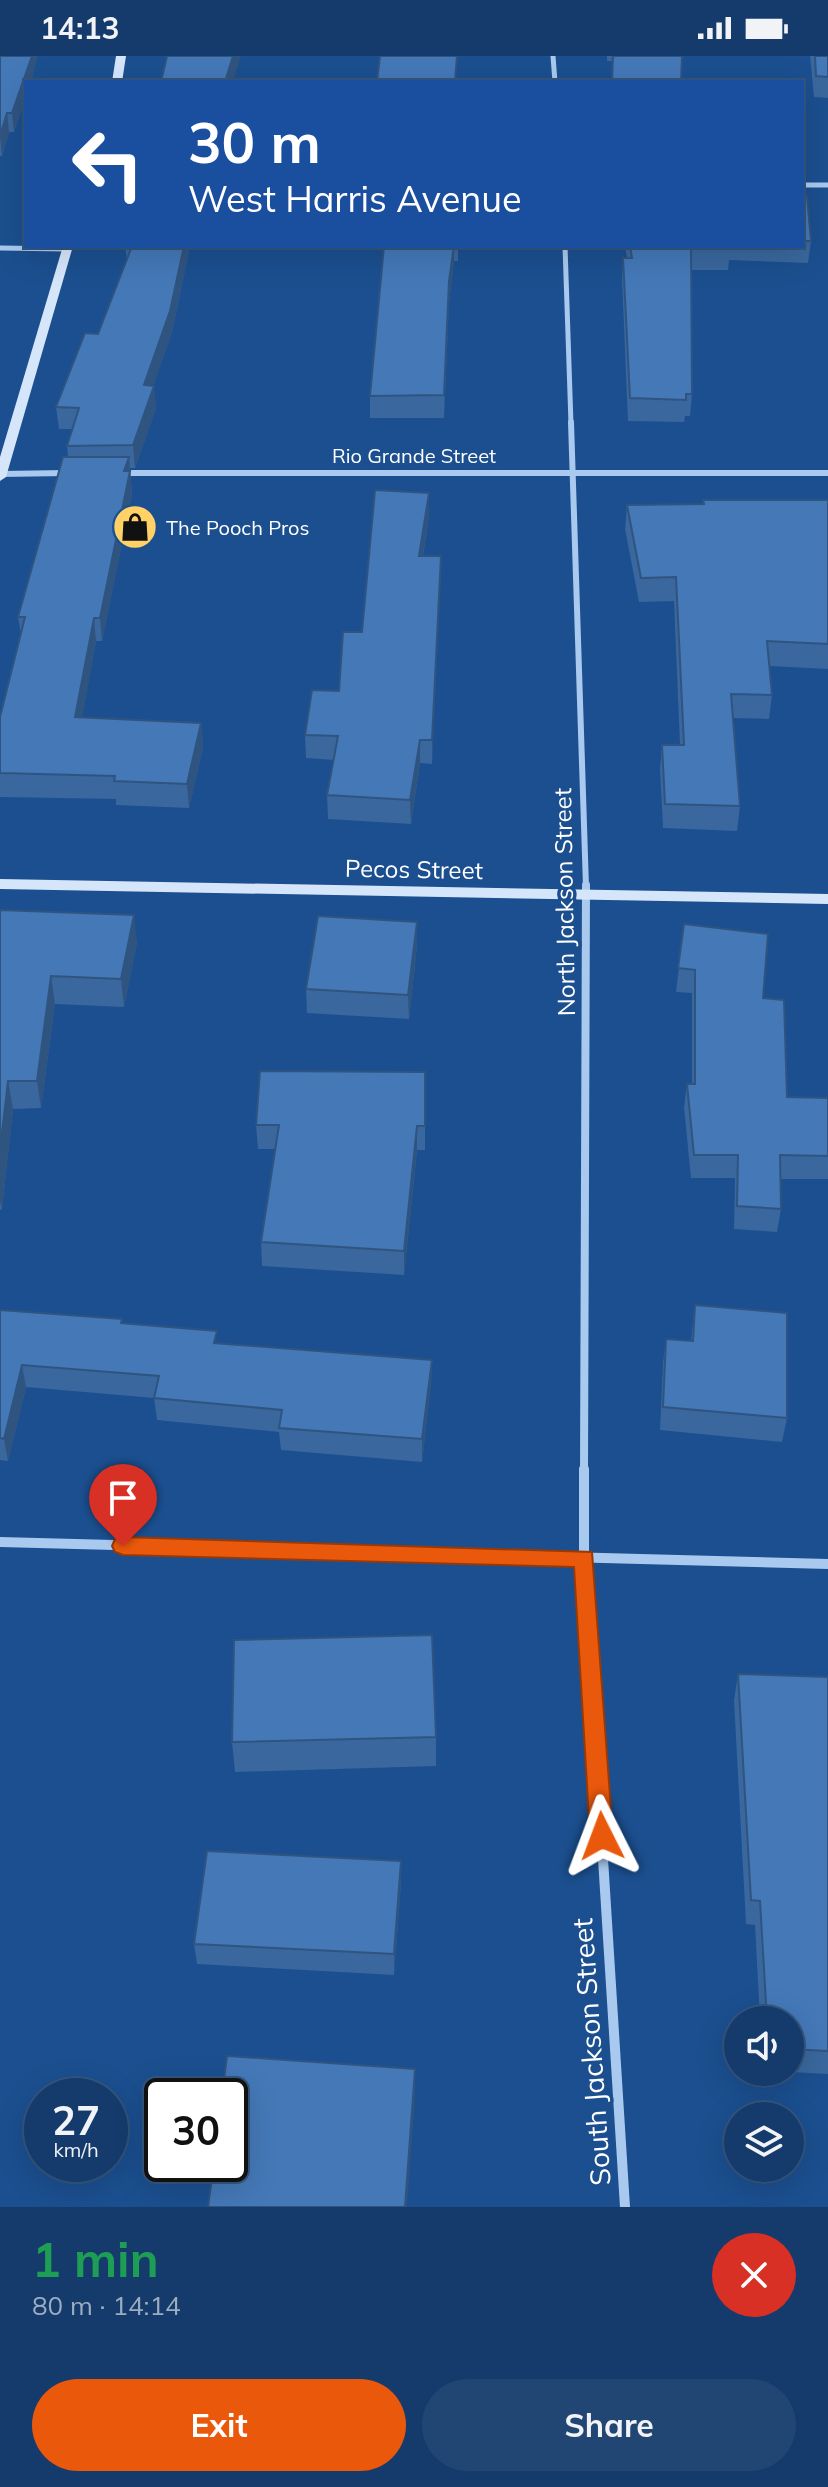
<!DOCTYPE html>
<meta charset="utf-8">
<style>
:root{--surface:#143b6b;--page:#214673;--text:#f1f3f6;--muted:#9dadc1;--line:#33557e;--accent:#ea580c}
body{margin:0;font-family:Mulish,sans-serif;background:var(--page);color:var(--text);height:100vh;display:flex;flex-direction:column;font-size:30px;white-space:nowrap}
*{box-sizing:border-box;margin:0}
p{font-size:26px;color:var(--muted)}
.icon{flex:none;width:44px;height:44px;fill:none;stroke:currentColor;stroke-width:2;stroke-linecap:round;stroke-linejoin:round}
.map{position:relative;height:2151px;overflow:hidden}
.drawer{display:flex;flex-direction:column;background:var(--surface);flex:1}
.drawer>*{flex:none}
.banner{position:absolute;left:24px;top:24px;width:780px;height:168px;border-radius:0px;box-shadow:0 8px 32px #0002,0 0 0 2px var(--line);background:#1a4fa0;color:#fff;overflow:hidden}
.tools{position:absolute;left:724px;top:1950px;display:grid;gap:16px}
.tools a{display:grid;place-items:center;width:80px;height:80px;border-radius:50%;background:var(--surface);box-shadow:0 8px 32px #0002,0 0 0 2px var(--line);font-size:40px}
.speed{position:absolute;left:24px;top:2022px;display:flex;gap:16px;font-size:40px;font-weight:700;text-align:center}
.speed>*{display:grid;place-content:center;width:104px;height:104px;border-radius:50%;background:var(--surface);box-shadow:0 8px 32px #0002,0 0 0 2px var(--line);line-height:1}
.speed small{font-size:20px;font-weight:400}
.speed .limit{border:4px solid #111;border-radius:12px;background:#fff;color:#111}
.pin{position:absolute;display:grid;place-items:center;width:68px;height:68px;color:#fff;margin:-82px -34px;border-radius:50% 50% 50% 0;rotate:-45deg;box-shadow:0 0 8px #0007}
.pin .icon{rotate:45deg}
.me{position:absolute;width:88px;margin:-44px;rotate:357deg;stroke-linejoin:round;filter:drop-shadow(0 0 6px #0008)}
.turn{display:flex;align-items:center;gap:28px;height:168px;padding:0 32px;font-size:36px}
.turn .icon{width:104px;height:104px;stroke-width:2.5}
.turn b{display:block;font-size:56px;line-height:68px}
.round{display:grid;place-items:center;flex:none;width:84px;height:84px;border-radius:42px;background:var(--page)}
.overview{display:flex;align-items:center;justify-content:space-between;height:136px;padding:0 32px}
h1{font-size:48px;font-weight:700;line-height:60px;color:#1e9e55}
.button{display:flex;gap:16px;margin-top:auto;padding:16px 32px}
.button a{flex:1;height:92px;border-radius:48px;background:var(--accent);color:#fff;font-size:32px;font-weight:700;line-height:92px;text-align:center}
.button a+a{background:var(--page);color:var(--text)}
.status{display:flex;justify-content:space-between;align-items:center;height:56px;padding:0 40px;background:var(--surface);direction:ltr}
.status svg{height:22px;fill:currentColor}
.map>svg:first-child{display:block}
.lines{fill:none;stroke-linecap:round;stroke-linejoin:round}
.street-far3{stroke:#a9c9ee;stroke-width:5}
.street-far2{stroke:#a9c9ee;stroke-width:6}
.street-far1{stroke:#a9c9ee;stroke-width:8}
.street{stroke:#a9c9ee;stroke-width:10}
.secondary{fill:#d6e6fa;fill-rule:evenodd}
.wall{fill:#3a679d}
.shaded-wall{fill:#305480}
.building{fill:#4478b7;stroke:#305480;stroke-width:2}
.route{fill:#ea580c;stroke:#983908;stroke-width:2}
.labels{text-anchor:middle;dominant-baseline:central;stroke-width:7;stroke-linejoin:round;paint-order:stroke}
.far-street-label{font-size:20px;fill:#fff;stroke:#1b4f8f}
.far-poi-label{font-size:20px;fill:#fff;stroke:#1b4f8f;text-anchor:start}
.street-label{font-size:24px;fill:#fff;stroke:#1b4f8f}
.near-street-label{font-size:28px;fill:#fff;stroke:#1b4f8f}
</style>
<div class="status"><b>14:13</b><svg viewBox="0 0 49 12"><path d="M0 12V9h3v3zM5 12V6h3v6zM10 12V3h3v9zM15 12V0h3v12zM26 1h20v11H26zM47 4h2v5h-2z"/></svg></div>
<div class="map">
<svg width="828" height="2151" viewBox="0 0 828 2151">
<rect width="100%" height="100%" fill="#1b4f8f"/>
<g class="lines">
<g class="street-far3">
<path d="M553,0L555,26"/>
<path d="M802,129H828"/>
<path d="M565,190L571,368"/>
<path d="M0,192L66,193"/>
</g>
<g class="street-far2">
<path d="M571,366L586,831"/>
<path d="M121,417H828"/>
<path d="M0,418L67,417"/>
</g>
<path class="street-far1" d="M584,1415L586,829"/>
<g class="street">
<path d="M584,1413V1502L625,2151"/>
<path d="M0,1486L828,1508"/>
</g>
<g class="secondary">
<path d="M116,0H126L122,26H112Z"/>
<path d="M63,190H73L6,421L0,425V401Z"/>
<path d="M0,823L828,838V848L0,833Z"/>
</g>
</g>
<g class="wall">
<path d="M0,0L33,20L26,26V41L14,76H9L2,100H0Z"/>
<path d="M607,0H682L681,26H612V5H607Z"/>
<path d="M810,0H828V42L814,41Z"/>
<path d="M802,141L811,185L808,207L729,204L728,214H691L692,338L690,360H685L684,366L628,365L622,223L623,202H627L625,190H802Z"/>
<path d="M125,190H190L172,276L153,330L156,352L135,412H130L132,438L102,585H96L82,661L201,667L203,691L189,752L116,749V743L0,741V661L21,578L18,561L68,401L67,390L72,373H59L56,351L98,278L127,205Z"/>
<path d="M384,190H458V205H454L449,246L444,362H370V340Z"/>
<path d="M703,444H828V613L769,610L772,639L769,663L733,662L740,750L737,775L663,772L660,713L662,689H680L674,545L639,546L625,473L627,449L703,448Z"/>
<path d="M429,460L423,500H441L432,708L420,707L411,768L328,763L327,739L334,704L306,702L305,679L339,635L362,576Z"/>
<path d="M0,854L137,886L124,951L55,948L41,1052L13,1053L2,1153L0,1154Z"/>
<path d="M684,868L763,942L787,1041L828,1042V1123H780L781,1153L777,1176L734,1173L735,1122H691L684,1051L687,1028H692V937L676,936Z"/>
<path d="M417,890L409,963L307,957L306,933Z"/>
<path d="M425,1016V1094H417L404,1219L262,1210L261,1186L275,1093H258L256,1069Z"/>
<path d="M695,1249L787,1362L782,1386L660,1374L663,1307L666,1283L691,1285Z"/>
<path d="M0,1254L123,1267L218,1288L432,1304L431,1327L422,1406L281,1394L279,1376L157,1364L154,1342L26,1331L8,1405L0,1404Z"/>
<path d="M738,1618L828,1621V2018L790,2016V1964H760L755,1869L746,1868L734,1644Z"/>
<path d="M436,1681V1710L235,1716L232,1686Z"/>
<path d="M401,1827L394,1919L197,1908L194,1888Z"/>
</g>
<g class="shaded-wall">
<path d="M32,0H38L31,26H26V41L14,76L12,57Z"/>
<path d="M233,0H241L233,26H225Z"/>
<path d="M7,57L9,76L2,100L0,80Z"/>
<path d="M184,190H190L172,276L146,351L144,329Z"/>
<path d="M454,190V205L449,246L444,362L449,225Z"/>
<path d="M154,330L156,352L135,412L133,389Z"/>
<path d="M129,401L132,438L102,585L100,562L124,415Z"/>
<path d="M429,437V460L419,523V500Z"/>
<path d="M441,500V523L432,708V684Z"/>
<path d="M94,562L96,585L78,685L75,661Z"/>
<path d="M201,667L203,691L189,752L187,728Z"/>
<path d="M420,684V707L411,768L410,744Z"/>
<path d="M134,859L137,886L124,951L121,923Z"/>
<path d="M417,866V890L409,963L408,939Z"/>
<path d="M51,920L55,948L41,1052L37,1025Z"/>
<path d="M8,1025L13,1053L2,1153L0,1145V1094Z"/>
<path d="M417,1070V1094L404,1219V1195Z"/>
<path d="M432,1304L431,1327L422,1406V1383Z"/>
<path d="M22,1309L26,1331L8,1405L4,1383Z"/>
<path d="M401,1805V1827L394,1919V1898Z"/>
<path d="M415,2013V2039L407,2151H405Z"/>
</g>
<g class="building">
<path d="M0,0H32L12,57H7L0,80Z"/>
<path d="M167,0H233L225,26H161Z"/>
<path d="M380,0H457L455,26H377Z"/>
<path d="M613,0H682L681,26H612Z"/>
<path d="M815,0H828V21L816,20Z"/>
<path d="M802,141H807L811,185H802Z"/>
<path d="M132,190H184L170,255L144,329L154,330L133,389L67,390L79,352L56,351L85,277L98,278Z"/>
<path d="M384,190H454L449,225L444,339L370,340Z"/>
<path d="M630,190H730L731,193H691L692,338H686V344L630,342L623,202H632Z"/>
<path d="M63,401H129L124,415H130L100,562H94L75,661L201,667L187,728L114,725L115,720L0,717V661L25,561H18Z"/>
<path d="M375,434L429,437L419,500H441L432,684H420L410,744L327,739L338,680L305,679L312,634L339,635L343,576H362Z"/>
<path d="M703,444H828V588L767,585L772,639L731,638L740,750L665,748L662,689H684L676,521L641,522L627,449L704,448Z"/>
<path d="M0,854L134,859L121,923L51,920L37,1025H8L0,1094Z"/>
<path d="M318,860L417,866L408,939L306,933Z"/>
<path d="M684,868L768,878L763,942L784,944L787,1041L828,1042V1100L780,1099L781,1153L737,1150L738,1099H694L687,1028H695V914L678,912Z"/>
<path d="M260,1015L425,1016V1070H417L404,1195L261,1186L279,1069H256Z"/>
<path d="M695,1249L787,1257V1362L663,1351L666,1283L693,1285Z"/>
<path d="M0,1254L122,1263L121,1267L217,1275L214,1287L432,1304L422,1383L279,1372L282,1354L154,1342L159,1320L22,1309L4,1383L0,1382Z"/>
<path d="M432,1579L436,1681L232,1686L234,1584Z"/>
<path d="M738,1618L828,1621V1995L790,1993V1964H767L760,1845L751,1844Z"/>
<path d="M207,1795L401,1805L394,1898L194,1888Z"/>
<path d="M227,2000L415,2013L405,2151H208L214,2108H230V2040H222Z"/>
</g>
<path class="route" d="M123,1481L592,1496L613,1780L610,1788L602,1791L593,1788L590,1780L574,1511L123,1499L115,1496L112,1490L115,1483Z"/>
<defs>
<g id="shop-disc" transform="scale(2.3)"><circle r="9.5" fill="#ffd166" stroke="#1b4f8f"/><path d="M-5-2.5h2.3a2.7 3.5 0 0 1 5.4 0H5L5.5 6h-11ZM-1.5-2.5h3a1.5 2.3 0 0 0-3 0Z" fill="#111"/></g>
</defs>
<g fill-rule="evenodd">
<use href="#shop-disc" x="135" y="471"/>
</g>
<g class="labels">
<g class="far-street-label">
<text x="414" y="399">Rio Grande Street</text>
</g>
<g class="far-poi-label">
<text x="166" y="471">The Pooch Pros</text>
</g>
<g class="street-label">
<text transform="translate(414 813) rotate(1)">Pecos Street</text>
<text transform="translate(564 846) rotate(-91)">North Jackson Street</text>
</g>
<g class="near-street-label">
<text transform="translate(591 1996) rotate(-94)">South Jackson Street</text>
</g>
</g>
</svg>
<div class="tools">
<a><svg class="icon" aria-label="sound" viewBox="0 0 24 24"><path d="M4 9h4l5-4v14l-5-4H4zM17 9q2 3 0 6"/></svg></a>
<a><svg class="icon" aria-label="layers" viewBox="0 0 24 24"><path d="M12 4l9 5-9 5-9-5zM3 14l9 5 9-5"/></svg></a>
</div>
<div class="speed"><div>27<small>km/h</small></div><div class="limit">30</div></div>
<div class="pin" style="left:123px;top:1490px;background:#d93025"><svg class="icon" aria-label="arrive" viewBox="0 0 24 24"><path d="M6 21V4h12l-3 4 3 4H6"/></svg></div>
<svg class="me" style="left:602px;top:1780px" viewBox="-20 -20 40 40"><path d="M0-17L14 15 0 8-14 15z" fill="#ea580c" stroke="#fff" stroke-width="4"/></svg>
<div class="banner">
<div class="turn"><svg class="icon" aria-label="left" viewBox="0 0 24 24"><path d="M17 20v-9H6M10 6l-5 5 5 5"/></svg><div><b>30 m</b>West Harris Avenue</div></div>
</div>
</div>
<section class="drawer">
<div class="overview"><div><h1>1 min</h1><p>80 m · 14:14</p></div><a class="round" style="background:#d93025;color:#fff"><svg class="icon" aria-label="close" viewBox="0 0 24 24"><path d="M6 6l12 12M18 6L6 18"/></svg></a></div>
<div class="button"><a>Exit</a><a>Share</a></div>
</section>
